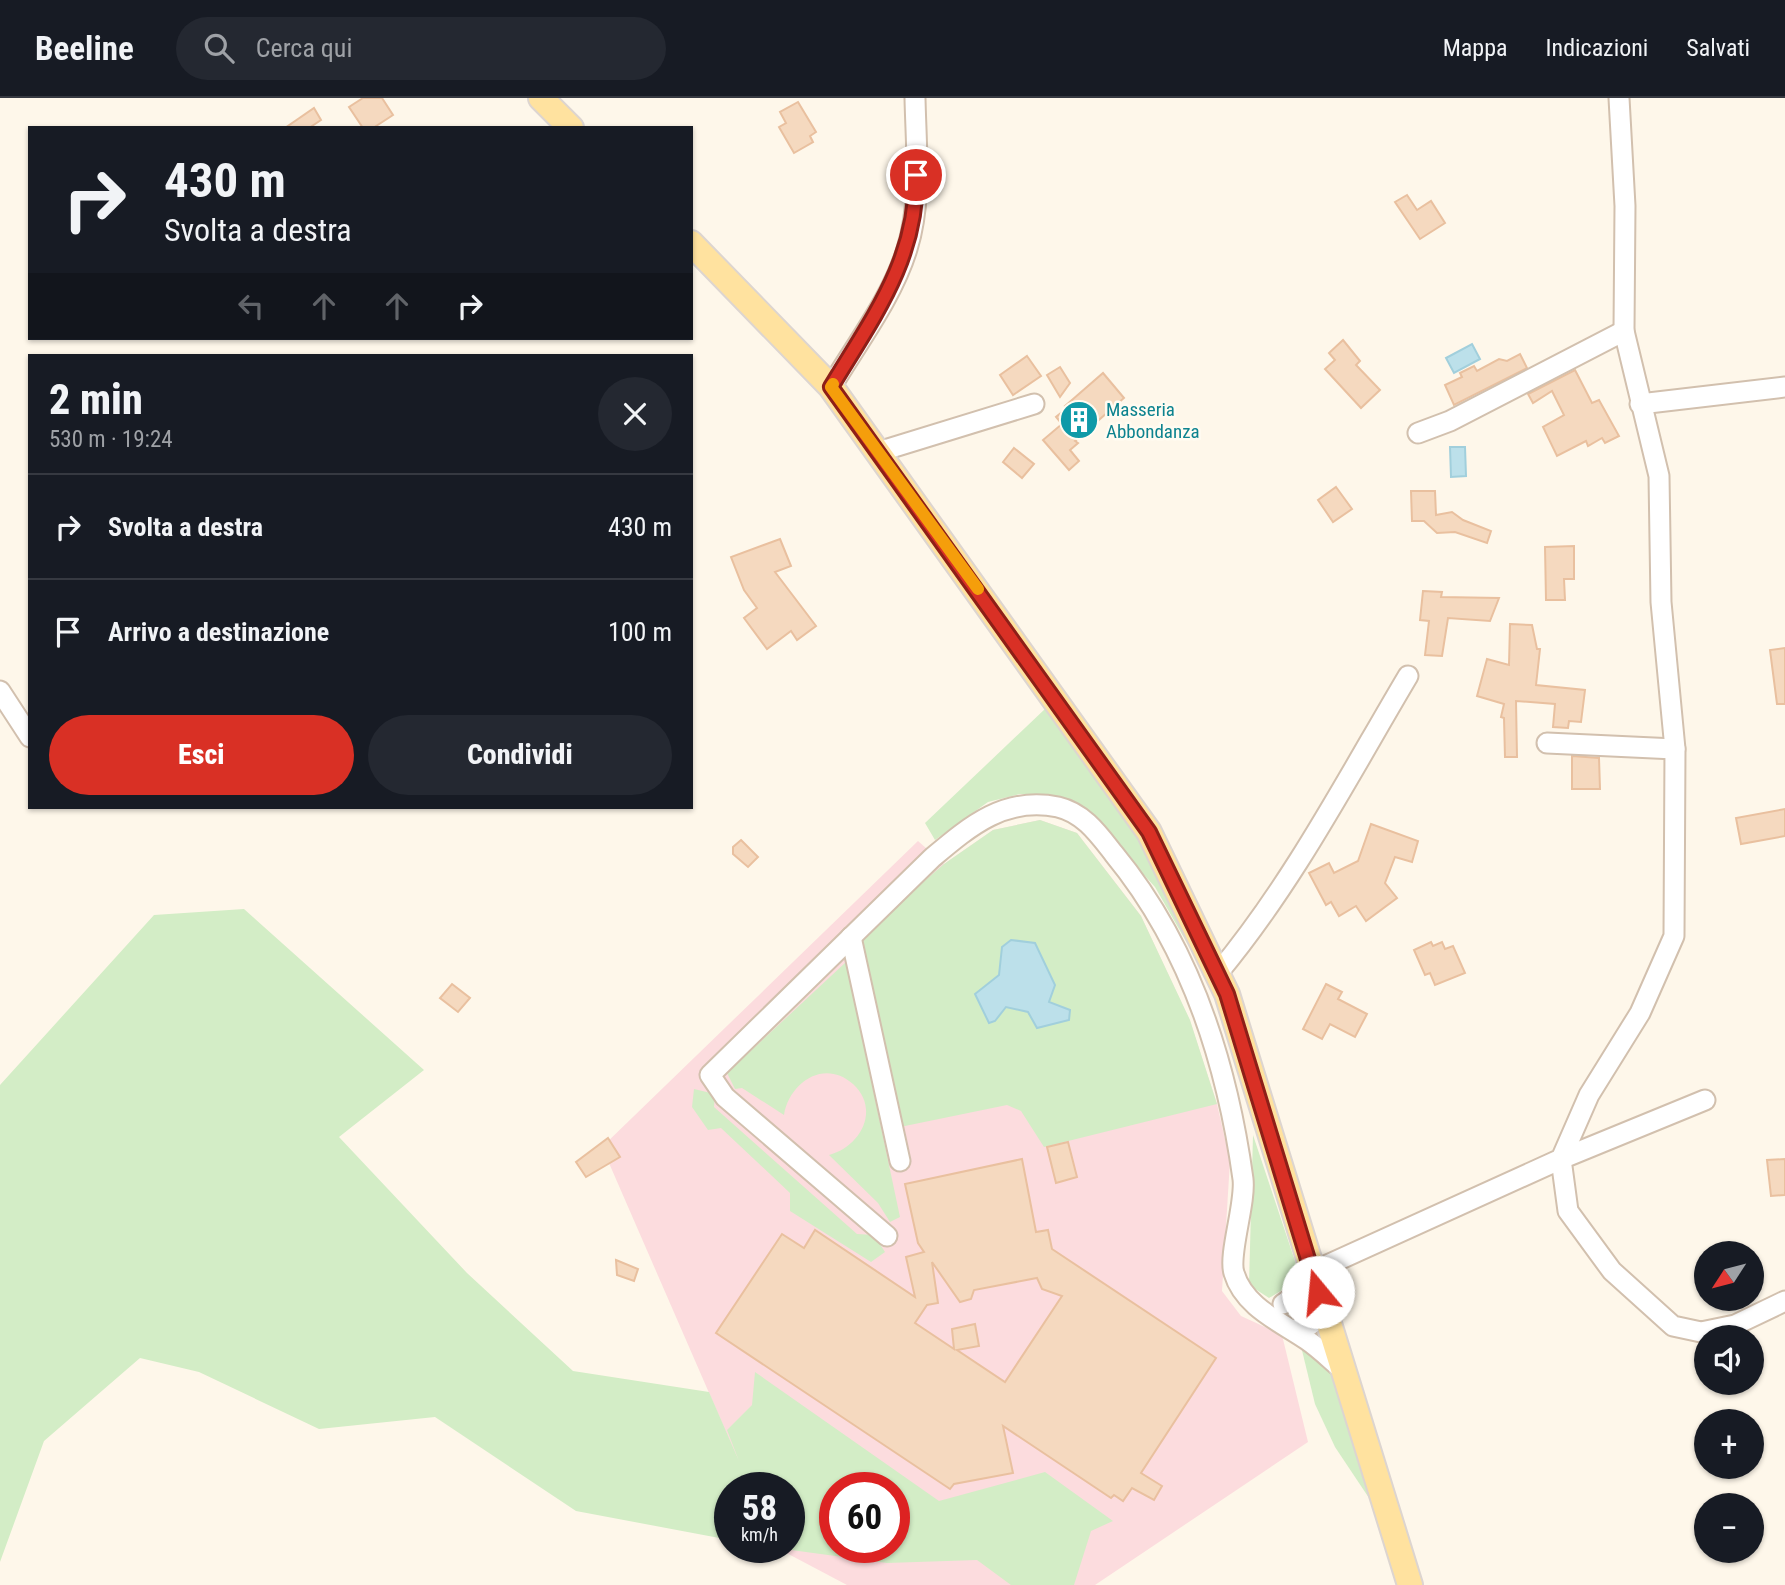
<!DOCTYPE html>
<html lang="it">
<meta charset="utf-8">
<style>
:root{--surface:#171b24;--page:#242831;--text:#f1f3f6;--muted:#9ea1a6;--line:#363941;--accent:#d93025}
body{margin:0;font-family:"Roboto Condensed",sans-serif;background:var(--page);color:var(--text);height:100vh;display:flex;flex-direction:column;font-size:26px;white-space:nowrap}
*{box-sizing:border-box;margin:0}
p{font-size:23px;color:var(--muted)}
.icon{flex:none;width:38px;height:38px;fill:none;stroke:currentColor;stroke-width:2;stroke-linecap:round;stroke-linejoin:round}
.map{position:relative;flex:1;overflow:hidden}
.side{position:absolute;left:28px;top:256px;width:665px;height:455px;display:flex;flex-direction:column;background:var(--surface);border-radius:0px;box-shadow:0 2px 5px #0004}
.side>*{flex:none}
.guide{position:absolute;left:28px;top:28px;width:665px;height:214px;border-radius:0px;box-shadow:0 2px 5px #0004;background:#171b24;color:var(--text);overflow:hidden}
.needle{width:46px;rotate:234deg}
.buttons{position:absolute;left:1694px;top:1143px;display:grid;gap:14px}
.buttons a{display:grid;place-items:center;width:70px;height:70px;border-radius:50%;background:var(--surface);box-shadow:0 2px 5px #0004;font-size:35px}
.speed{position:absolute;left:714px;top:1374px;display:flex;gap:14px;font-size:35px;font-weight:700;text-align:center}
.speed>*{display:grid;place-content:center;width:91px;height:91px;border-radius:50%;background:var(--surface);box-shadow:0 2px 5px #0004;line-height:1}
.speed small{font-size:18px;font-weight:400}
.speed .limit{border:10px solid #d22;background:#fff;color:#111}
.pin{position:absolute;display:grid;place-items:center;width:60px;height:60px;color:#fff;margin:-30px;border:4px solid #fff;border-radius:50%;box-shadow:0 2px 7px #0007}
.me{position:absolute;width:77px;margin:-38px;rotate:343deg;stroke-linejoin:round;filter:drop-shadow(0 0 5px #0008)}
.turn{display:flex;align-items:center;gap:24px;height:147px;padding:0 21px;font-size:32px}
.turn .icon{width:91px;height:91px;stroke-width:2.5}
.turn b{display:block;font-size:49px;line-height:60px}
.lanes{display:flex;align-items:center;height:66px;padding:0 21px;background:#0003;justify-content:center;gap:35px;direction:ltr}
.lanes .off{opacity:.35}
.round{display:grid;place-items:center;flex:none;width:74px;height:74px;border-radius:37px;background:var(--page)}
.overview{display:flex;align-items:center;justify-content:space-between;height:119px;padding:0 21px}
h1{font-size:42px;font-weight:800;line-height:52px}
.button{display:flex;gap:14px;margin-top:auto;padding:14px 21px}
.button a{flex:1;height:80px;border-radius:42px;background:var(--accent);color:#fff;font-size:28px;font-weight:800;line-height:80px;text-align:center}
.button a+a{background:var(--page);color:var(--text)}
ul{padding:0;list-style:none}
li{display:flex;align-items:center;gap:21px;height:105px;padding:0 21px;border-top:2px solid var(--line)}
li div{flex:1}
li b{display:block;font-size:26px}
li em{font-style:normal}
header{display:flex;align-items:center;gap:42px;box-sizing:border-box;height:98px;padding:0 35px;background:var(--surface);border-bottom:2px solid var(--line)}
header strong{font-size:33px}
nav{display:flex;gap:38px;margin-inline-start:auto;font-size:24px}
.search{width:490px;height:63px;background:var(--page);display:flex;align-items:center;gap:18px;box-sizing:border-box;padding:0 24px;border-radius:38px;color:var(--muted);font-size:26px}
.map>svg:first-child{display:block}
.medical{fill:#fcdcde;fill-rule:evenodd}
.green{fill:#d3edc6;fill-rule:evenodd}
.water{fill:#bce0ea;stroke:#a1cfdc;stroke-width:2}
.building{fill:#f5d9bf;stroke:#e9c09f;stroke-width:2;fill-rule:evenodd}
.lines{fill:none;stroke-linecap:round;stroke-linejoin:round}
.minor-casing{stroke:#d2c0ae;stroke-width:23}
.major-casing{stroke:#ddd5d0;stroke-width:28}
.minor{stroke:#fff;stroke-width:19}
.major{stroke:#ffe29f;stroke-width:24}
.route-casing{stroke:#8d1f18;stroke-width:18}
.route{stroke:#d93025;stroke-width:12}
.slow{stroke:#f59e0b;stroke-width:12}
.labels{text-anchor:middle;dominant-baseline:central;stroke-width:5;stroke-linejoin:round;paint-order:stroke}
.culture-label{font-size:19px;fill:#0d838f;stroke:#fffbf1;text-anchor:start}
</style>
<header>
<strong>Beeline</strong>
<div class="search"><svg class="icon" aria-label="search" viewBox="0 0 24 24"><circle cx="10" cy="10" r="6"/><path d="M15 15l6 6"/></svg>Cerca qui</div>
<nav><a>Mappa</a><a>Indicazioni</a><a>Salvati</a></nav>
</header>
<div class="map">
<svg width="1785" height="1487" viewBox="0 0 1785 1487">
<rect width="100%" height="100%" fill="#fef7ea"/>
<path class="medical" d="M1040,722L1077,735L1141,818L1190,923L1217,1006L1230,1063L1222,1193L1241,1218L1282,1237L1308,1344L1095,1487H847L777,1450L789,1449V1390L750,1389L602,1049L918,743L944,766L993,732ZM835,1390H894V1449H835Z"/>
<g class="green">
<path d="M1046,610L1148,755L1191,852L1155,789L1084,711L1054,698L1020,696L988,704L935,742L925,725Z"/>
<path d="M1040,722L1077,735L1141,818L1190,922L1217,1006L1044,1049L1021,1013L1007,1007L900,1029L860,839L944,766L993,732Z"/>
<path d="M244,811L424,972L339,1039L467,1175L573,1273L709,1294L739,1363L727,1332L752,1307L755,1274L939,1403L1045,1374L1113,1423L1091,1433L1074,1487H1011L977,1462L887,1465L769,1449H789V1390H730V1442L576,1413L435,1319L319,1331L199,1274L140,1260L44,1343L0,1464V987L154,817ZM835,1390H894V1449H835Z"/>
<path d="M846,864L900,1119L890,1124L878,1105L829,1057C860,1049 881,1012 853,986C824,960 789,985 784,1017L742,990L735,991L727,975Z"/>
<path d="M694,991L715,996L714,1009L857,1136L874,1137L885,1154L871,1164L790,1113V1095L721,1030L708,1032L692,1009Z"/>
<path d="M1253,1037L1298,1172L1292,1186L1269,1200L1249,1187Z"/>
<path d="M1299,1240L1329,1267L1369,1400L1335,1349L1315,1306Z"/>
</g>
<g class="water">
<path d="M1472,246L1480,261L1454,275L1446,260Z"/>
<path d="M1450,349H1465L1466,378L1451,379Z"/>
<path d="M1011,842L1035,845L1055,887L1049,904L1070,912L1069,922L1037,930L1028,914L1006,909L995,923L989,925L975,896L999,877L1002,849Z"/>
</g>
<g class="building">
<path d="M363,0H382L393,17L373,30H363L349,9Z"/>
<path d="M798,4L816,34L810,38L813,44L794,55L779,29L786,25L780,14Z"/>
<path d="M314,10L321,22L309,30H285Z"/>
<path d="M1407,97L1417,112L1431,103L1445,125L1420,141L1395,104Z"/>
<path d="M1343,242L1360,263L1356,267L1380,292L1361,310L1325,271L1335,262L1329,255Z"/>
<path d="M1520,256L1527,270L1454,307L1445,287L1462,279L1460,275L1474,268L1477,273L1499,261L1507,263Z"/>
<path d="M1027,258L1041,278L1013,297L1000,277Z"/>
<path d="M1060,269L1070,285L1060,299L1047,277Z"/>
<path d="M1575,272L1592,305L1599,302L1619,338L1605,345L1602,340L1588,348L1586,343L1557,358L1543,329L1564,317L1552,293L1533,305L1528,296Z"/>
<path d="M1103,275L1124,300L1075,343L1078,345L1070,352L1079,363L1069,372L1043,342L1062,326L1056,319L1067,310L1065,308Z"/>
<path d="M1014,350L1034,366L1022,380L1003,364Z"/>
<path d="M1336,389L1352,411L1333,424L1318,402Z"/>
<path d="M1411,393H1435L1436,417L1452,414L1463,422L1491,433L1487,445L1455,434L1437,435L1424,423H1412Z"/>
<path d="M780,441L791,468L775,474L816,528L797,542L791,533L767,551L744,520L757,510L744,492L731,459Z"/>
<path d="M1574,448V481H1564L1565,502H1546L1545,449Z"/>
<path d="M1423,493L1442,494L1441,499L1499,500L1490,523L1448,520L1442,558L1425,557L1429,523L1420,522Z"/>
<path d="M1510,526L1532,527L1537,551H1540L1536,587L1585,592L1581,624L1569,623L1568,630L1553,629L1555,606L1516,603L1517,659H1505L1504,620L1501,619L1504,606L1477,598L1487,561L1509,567Z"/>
<path d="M1785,550V606H1777L1770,552Z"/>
<path d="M1572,658L1599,660L1600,691H1572Z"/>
<path d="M1785,711V738L1741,746L1736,720Z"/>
<path d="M1371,726L1418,743L1412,764L1395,759L1385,785L1397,800L1366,823L1356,808L1339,818L1331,804L1326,807L1309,775L1329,765L1334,775L1358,763Z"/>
<path d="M741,742L758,759L748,769L733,756V749Z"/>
<path d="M1431,844L1433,848L1442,844L1445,851L1453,848L1465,875L1435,887L1430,875L1425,877L1414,852Z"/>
<path d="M452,886L470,900L458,914L440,900Z"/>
<path d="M1326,886L1342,894L1338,901L1367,916L1355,939L1330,926L1322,941L1303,931Z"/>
<path d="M608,1040L620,1059L586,1079L576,1064Z"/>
<path d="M1068,1044L1077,1079L1056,1085L1047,1049Z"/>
<path d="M1022,1061L1036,1134L1048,1132L1052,1151L1216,1260L1141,1375L1162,1388L1154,1402L1132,1390L1123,1403L1114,1397L1111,1400L1003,1328L1013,1375L954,1386L950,1391L716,1235L782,1136L804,1150L815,1132L915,1199L906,1159L924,1154L918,1145L905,1086ZM932,1164L960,1204L971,1201L974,1192L1037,1180L1042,1191L1062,1198L1005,1284L957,1252L979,1248L975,1226L952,1231L954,1251L915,1225L927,1207L938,1205Z"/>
<path d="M1785,1061V1097L1771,1098L1767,1062Z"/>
<path d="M616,1162L638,1171L634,1183L617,1177Z"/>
</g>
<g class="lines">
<g class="minor-casing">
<g id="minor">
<path d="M831,289C857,245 892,200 907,151C922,103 916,50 915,0"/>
<path d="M1640,306L1785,289"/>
<path d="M1418,335L1450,323L1624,233"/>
<path d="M878,354L1034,306"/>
<path d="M0,593L30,639"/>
<path d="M1547,645L1675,651"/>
<path d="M851,839L900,1063"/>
<path d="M1218,875C1293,785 1348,679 1408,578"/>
<path d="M1705,1002L1561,1061L1568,1113L1612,1173L1673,1228L1701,1234L1735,1227L1785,1203"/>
<path d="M887,1138L725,999L710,977L932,760C970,728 1005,698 1058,709C1084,715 1099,737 1114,756C1189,847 1227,965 1243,1081C1246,1105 1228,1157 1234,1175C1244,1209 1281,1224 1307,1242C1320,1251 1331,1262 1343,1272"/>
<path d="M1283,1206L1300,1194L1312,1174L1561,1061L1589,997L1640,915L1674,838L1675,651L1661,504L1659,378L1624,233L1625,108L1619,0"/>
<path d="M1293,1232L1310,1227L1325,1215"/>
</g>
</g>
<g class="major-casing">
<g id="major">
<path d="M541,0L571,30"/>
<path d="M691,145L831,289L1149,734L1227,896L1410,1487"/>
</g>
</g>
<use href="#minor" class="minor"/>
<use href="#major" class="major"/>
</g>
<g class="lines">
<g class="route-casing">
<path id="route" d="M916,77C917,162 873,219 831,289L1149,734L1227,896L1318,1194"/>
</g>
<use href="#route" class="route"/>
<path class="slow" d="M833,286L831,289L978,491"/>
</g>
<defs>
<g id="building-disc" transform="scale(2.0125)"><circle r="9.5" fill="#0f9aa8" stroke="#fffbf1"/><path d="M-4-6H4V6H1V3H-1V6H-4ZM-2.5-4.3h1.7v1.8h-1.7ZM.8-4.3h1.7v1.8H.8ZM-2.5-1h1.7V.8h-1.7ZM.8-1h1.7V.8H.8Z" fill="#fff"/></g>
</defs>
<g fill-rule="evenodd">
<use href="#building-disc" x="1079" y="322"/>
</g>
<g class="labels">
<g class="culture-label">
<text x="1106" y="311">Masseria<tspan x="1106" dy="22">Abbondanza</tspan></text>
</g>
</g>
</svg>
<div class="buttons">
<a><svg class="needle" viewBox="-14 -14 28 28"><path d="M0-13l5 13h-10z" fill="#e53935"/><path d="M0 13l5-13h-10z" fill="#9ea1a6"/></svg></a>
<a><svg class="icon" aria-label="sound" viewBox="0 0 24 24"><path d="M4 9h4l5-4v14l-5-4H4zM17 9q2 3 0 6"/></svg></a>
<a>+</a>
<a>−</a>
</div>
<div class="speed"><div>58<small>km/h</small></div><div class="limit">60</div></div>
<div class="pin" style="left:916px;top:77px;background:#d93025"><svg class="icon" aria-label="arrive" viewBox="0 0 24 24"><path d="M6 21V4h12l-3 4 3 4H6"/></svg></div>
<svg class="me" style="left:1318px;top:1194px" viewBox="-20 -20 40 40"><circle r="19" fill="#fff"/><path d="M0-13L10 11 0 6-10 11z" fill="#d93025"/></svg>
<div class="guide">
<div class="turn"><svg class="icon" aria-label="right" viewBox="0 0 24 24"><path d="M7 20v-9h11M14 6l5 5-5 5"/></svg><div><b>430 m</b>Svolta a destra</div></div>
<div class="lanes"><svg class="icon off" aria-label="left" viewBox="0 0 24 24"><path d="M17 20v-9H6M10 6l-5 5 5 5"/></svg><svg class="icon off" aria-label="ahead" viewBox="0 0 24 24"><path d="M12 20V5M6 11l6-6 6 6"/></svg><svg class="icon off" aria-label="ahead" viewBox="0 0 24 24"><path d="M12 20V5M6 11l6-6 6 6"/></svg><svg class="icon" aria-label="right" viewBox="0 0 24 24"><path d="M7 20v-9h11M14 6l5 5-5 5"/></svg></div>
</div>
<section class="side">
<div class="overview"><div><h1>2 min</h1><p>530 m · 19:24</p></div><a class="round"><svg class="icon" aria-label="close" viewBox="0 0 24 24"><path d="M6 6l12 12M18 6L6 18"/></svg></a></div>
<ul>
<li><svg class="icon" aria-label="right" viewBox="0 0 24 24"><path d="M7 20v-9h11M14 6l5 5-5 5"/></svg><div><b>Svolta a destra</b></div><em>430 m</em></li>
<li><svg class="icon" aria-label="arrive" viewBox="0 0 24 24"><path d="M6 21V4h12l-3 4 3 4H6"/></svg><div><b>Arrivo a destinazione</b></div><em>100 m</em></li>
</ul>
<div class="button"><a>Esci</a><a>Condividi</a></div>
</section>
</div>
